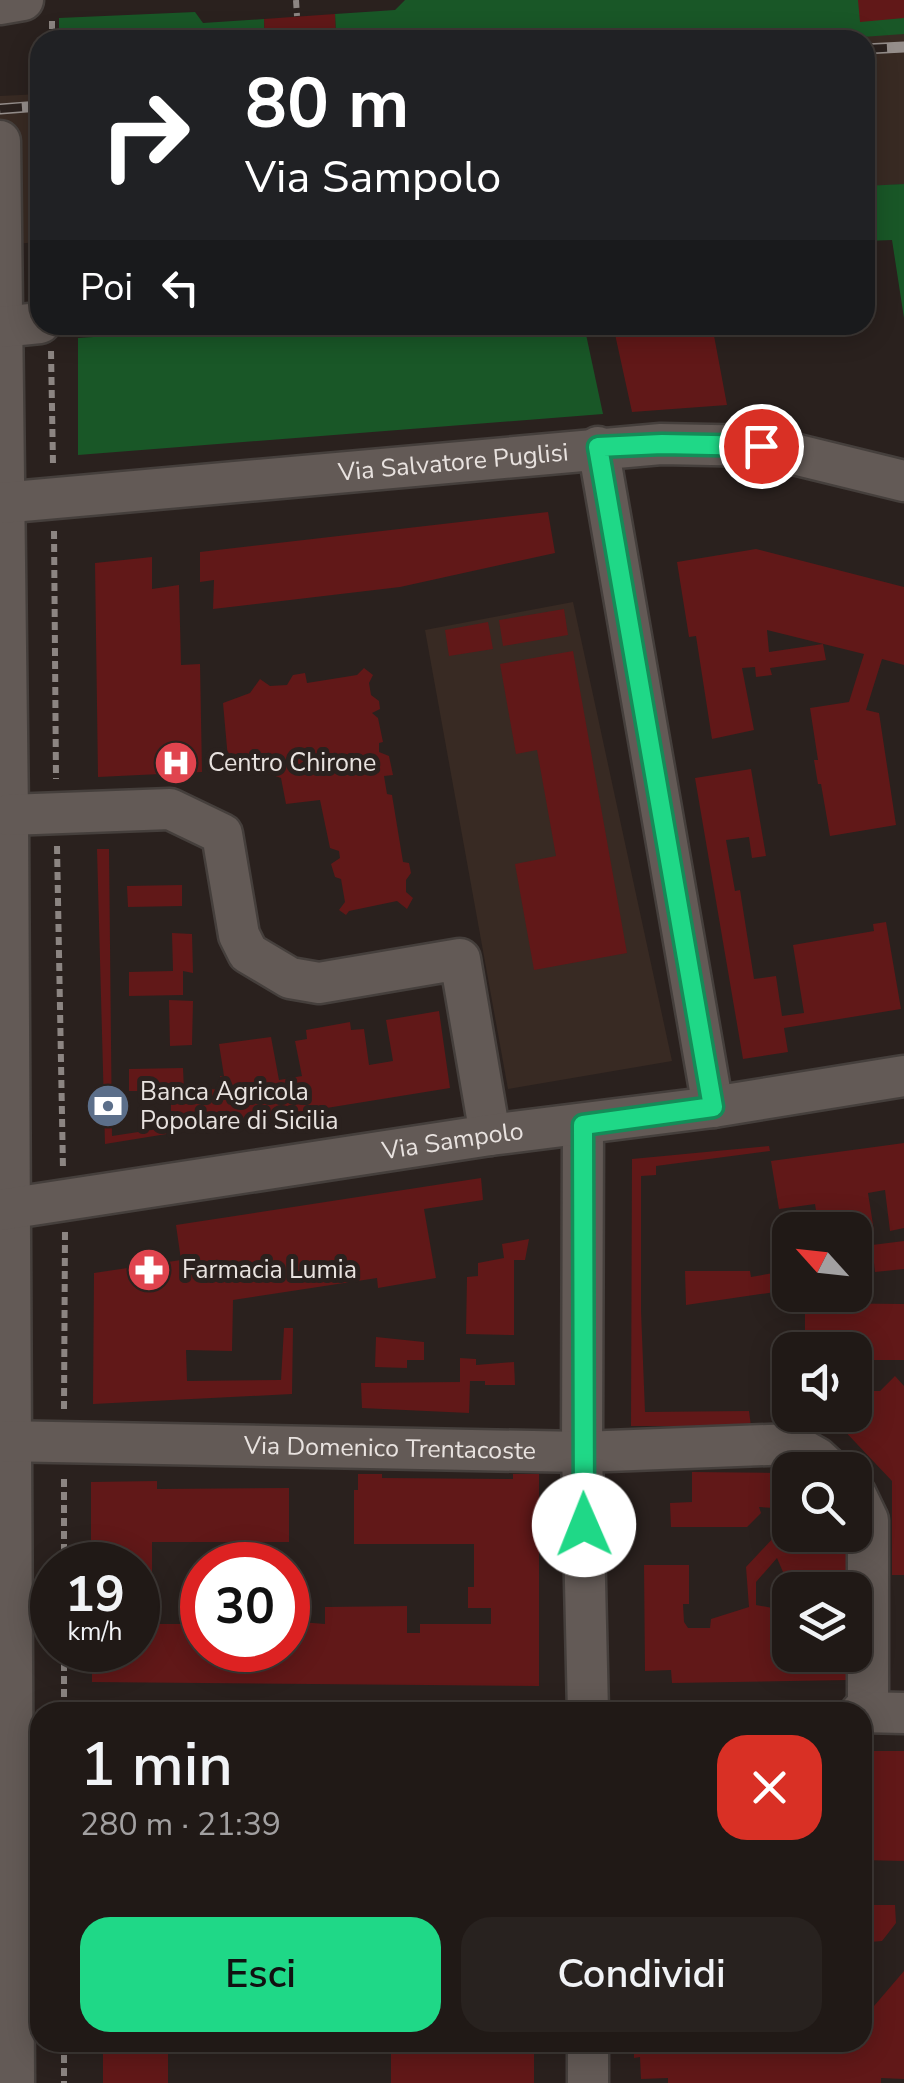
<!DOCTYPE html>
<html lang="it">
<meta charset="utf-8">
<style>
:root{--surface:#201916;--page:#28221f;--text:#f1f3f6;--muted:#a2a0a1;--line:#3d3835;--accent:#1fd887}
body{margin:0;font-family:"Nunito Sans",sans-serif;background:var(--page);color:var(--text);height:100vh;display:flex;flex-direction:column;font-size:38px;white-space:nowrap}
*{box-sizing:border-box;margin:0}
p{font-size:32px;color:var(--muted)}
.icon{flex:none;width:55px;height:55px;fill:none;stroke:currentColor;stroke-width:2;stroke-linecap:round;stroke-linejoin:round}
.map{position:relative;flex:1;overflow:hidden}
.details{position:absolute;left:30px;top:1702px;width:842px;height:350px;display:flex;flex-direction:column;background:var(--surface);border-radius:30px;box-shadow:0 5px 25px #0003,0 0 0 2px var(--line)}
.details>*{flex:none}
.hud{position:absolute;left:30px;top:30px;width:845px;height:305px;border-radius:30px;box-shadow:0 5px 25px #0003,0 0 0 2px var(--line);background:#202124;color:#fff;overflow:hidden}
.needle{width:65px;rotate:297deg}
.tools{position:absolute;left:772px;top:1212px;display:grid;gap:20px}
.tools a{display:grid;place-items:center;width:100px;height:100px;border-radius:20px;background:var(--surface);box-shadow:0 5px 25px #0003,0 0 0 2px var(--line);font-size:50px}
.speed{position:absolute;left:30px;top:1542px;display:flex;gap:20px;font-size:50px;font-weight:700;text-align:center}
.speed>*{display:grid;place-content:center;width:130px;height:130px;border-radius:50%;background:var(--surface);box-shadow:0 5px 25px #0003,0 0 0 2px var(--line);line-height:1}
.speed small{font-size:25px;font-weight:400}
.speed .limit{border:15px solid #d22;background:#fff;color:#111}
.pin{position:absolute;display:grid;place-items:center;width:85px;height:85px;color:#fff;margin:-42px;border:5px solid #fff;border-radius:50%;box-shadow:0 2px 10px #0007}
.me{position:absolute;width:110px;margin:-55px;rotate:359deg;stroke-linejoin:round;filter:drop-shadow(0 0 8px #0008)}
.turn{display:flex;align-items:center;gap:35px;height:210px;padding:0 50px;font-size:45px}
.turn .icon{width:130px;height:130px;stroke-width:2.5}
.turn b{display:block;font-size:70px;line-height:85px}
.then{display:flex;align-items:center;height:95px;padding:0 50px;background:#0003;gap:20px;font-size:38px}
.round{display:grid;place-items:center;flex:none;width:105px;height:105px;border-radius:30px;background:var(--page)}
.overview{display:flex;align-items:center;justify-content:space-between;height:170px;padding:0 50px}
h1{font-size:60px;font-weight:600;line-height:75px}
.button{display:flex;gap:20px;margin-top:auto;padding:20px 50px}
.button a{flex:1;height:115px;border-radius:30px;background:var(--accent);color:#111;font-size:40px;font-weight:600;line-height:115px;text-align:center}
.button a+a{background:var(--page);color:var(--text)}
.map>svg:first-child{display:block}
.built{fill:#382a23}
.green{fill:#195727}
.building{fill:#611818;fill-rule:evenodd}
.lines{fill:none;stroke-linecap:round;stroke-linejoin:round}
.minor-casing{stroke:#453f3c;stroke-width:45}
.path{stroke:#8c8582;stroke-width:6;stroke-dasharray:8 5;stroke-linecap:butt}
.minor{stroke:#635a56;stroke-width:40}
.rail-casing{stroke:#958e8b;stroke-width:11}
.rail{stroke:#2a211e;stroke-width:8;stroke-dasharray:22;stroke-linecap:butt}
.route-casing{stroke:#148c58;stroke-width:25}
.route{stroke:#1fd887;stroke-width:18}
.labels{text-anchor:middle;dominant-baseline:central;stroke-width:10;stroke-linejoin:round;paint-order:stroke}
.street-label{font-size:25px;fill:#e8e2df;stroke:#2a211e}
.poi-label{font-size:25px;fill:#e8e2df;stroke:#2a211e;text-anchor:start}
</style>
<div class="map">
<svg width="904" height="2083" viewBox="0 0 904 2083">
<rect width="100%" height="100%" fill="#2a211e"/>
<g class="built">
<path d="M904,30V184L865,187V40H777Z"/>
<path d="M40,94V242L0,245V96Z"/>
<path d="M573,602L672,1061L508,1089L425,630Z"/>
</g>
<g class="green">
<path d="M405,0H904V34L820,40H336L335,14L395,10Z"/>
<path d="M195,12L203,23L264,19L265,40H59V18Z"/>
<path d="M904,184V318L892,240L865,241V186Z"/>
<path d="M275,325H584L603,414L78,455V338Z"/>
</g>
<g class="building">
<path d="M858,0H904V18L860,22Z"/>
<path d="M335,14L336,40H265L264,19Z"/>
<path d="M613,325H712L727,405L632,412Z"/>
<path d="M548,512L555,553L400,587L213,609L214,580L200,582V552Z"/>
<path d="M756,549L904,587V665L882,659L866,710L879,713L896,825L830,836L821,784H818L814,760H818L810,708L849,702L864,654L767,630L769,652L823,644L826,660L770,668L772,675L756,677L755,667L742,668L754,730L712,739L696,636L689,637L677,562Z"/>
<path d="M152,557V589L179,585L181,665L200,664L202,772L98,777L95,563Z"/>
<path d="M564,609L568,635L503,646L499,620Z"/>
<path d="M488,622L493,649L449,656L445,630Z"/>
<path d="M573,651L627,953L534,970L515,864L556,856L537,750L516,754L500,664Z"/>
<path d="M364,668L373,675L369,683L371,695L379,701L380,709L372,713L378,718L383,742L379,743V752L389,756L393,775L384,776L387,794L392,795L403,862L409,863L411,873L406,880V892L413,898L407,909L397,901L349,911L346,915L339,910L345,902L341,879L335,877L331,864L340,858L339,851L330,848L320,800L286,804L281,778L228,759L223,703L250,693L260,679L270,686L287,685L293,675L305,673L307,683L357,675Z"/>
<path d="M751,769L766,856L752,858L749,837L726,840L735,891L740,890L754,979L776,976L782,1016L804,1013L793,945L874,931L873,924L886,922L901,1009L784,1028L788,1052L743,1059L695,778Z"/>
<path d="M97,849H109L112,1136L171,1127V1091H129V1069L183,1068L184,1090L222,1089L220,1076H224L219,1044L271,1037L279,1080L302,1076L295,1041L307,1039L306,1030L350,1022L351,1030L364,1029L369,1065L393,1061L386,1020L439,1011L450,1088L105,1144Z"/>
<path d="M182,885V906L128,907L127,886Z"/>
<path d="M172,933L192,934L193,973L183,971V995L129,996V972L173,971Z"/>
<path d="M169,1000L193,1001L192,1045L170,1046Z"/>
<path d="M904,1143V1228L890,1231L885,1190L868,1193L874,1231L855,1234V1230H819L815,1204L779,1209L771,1161Z"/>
<path d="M769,1146L770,1151L656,1166V1175L641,1176V1311L645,1412L749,1411L751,1426H631L632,1159Z"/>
<path d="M481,1178L483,1200L424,1209L436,1278L378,1288L377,1278L233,1300L232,1351L186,1350L187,1381L281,1380L284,1328H293L292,1394L93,1404L94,1273L181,1260L176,1225Z"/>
<path d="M529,1239L525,1260H514V1335L466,1334L467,1277L478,1276V1263L504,1258L502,1244Z"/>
<path d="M904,1241V1269L875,1272L872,1245Z"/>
<path d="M685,1271H750L751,1277L773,1273L775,1292L686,1305Z"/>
<path d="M805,1303L904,1304V1360H870V1391H880L895,1376L904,1386V1575H892V1481L839,1425H806L805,1415H855V1350H805Z"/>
<path d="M376,1337L424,1342V1360H407V1368L375,1367Z"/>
<path d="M460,1358L476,1359V1365L514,1362L515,1385H485V1381H470L469,1413L362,1408L361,1383L460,1382Z"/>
<path d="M692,1472L775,1473L774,1508L759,1507L761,1513L747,1527H671L670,1503L692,1502Z"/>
<path d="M358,1474H382V1478L513,1479V1474H539V1686L92,1682V1650H138V1565H91V1482L157,1481V1489L289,1488V1542H152V1603H155V1624H202V1650H288V1621L325,1624V1607L407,1606V1633H420V1624H491V1608H468V1587H474V1544H354V1490H358Z"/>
<path d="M790,1520V1535H852V1590H790V1655H851L850,1680L672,1683L671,1670L645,1671L644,1565H689V1604H683L684,1622L688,1628H710L711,1619L749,1607L746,1567ZM777,1558L783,1572V1610L756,1605V1582Z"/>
<path d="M862,1751H904V1861L862,1860Z"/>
<path d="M862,1905H895L896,1923L882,1941L870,1942V1956L862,1963Z"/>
<path d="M904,1971V2079L881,2078V2083H668V2078L641,2079L640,2057L634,2058V2042H680V2046L710,2045V2042H862V2020Z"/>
<rect x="103" y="2042" width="65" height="41"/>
<rect x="391" y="2042" width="143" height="41"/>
</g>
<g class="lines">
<g class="minor-casing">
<g id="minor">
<path d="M0,4L23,0"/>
<path d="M0,141L8,815L14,2083"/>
<path d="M0,327L40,323"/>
<path d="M598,447L713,1107"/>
<path id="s1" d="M0,503L661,444L761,446L904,481"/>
<path d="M8,815L170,809L222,834L239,935L248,953L290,978L319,983L460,959L490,1135"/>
<path d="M583,1125L582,1452L588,1712"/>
<path id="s2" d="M0,1210L490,1135L713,1107L904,1076"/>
<path id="s3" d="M0,1441L582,1452L792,1444L817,1458L830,1470"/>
<path d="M855,1493L868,1520V1712"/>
<path d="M861,1712L904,1713"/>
<path d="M588,2042V2083"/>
</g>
</g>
<g class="path">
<path d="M296,0L297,16"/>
<path d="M52,21V40"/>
<path d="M51,351L53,464"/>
<path d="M54,531L56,779"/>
<path d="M57,846L63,1169"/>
<path d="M64,1409L65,1231"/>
<path d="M64,1565V1476"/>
<path d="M64,1650V1712"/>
<path d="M64,2042V2083"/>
</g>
<use href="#minor" class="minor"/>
<g class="rail-casing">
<g id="rail">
<path d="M865,49L904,47"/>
<path d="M0,109L40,106"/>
</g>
</g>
<use href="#rail" class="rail"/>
</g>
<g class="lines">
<g class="route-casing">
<path id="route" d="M584,1525L583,1125L713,1107L598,447L662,444L761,446"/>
</g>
<use href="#route" class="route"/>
</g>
<defs>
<g id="hospital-disc" transform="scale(2.25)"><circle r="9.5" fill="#e0444e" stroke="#2a211e"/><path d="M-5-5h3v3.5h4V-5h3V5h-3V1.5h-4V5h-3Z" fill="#fff"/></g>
<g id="bank-disc" transform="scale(2.25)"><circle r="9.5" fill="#5c6f8a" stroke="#2a211e"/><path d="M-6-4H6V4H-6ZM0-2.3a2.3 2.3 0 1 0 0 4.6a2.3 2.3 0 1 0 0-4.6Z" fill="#fff"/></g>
<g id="pharmacy-disc" transform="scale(2.25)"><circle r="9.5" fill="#e0444e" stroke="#2a211e"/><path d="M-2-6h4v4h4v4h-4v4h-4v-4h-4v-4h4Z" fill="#fff"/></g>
</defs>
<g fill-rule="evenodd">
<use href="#hospital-disc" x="176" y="763"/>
<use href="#bank-disc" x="108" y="1106"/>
<use href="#pharmacy-disc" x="149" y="1270"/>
</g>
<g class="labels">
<g class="street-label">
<text stroke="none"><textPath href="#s1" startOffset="455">Via Salvatore Puglisi</textPath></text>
<text stroke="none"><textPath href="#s2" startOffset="458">Via Sampolo</textPath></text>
<text stroke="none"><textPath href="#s3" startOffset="390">Via Domenico Trentacoste</textPath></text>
</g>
<g class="poi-label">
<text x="208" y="763">Centro Chirone</text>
<text x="140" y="1092">Banca Agricola<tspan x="140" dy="29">Popolare di Sicilia</tspan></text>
<text x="182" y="1270">Farmacia Lumia</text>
</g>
</g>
</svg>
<div class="tools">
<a><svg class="needle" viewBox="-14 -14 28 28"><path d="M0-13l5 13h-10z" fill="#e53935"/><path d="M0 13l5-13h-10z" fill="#a2a0a1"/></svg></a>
<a><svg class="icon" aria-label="sound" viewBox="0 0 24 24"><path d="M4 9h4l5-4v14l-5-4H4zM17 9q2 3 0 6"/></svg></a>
<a><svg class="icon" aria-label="search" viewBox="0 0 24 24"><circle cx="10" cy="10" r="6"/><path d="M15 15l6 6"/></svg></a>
<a><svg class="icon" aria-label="layers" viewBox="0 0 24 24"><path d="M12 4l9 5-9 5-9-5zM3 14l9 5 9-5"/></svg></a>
</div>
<div class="speed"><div>19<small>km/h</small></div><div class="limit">30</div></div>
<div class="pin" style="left:761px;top:446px;background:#d93025"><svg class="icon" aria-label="arrive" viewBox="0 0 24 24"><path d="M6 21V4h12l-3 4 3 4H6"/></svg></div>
<svg class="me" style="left:584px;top:1525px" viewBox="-20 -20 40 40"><circle r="19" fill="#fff"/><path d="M0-13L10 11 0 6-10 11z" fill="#1fd887"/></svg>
<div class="hud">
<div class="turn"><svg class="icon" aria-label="right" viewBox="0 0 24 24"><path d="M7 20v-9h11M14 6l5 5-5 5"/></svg><div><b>80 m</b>Via Sampolo</div></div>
<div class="then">Poi<svg class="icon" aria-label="left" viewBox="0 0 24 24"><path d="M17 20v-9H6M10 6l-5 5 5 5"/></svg></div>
</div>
<section class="details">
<div class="overview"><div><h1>1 min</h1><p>280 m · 21:39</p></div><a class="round" style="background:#d93025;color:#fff"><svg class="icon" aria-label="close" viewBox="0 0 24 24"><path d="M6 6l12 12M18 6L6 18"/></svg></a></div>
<div class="button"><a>Esci</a><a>Condividi</a></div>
</section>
</div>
